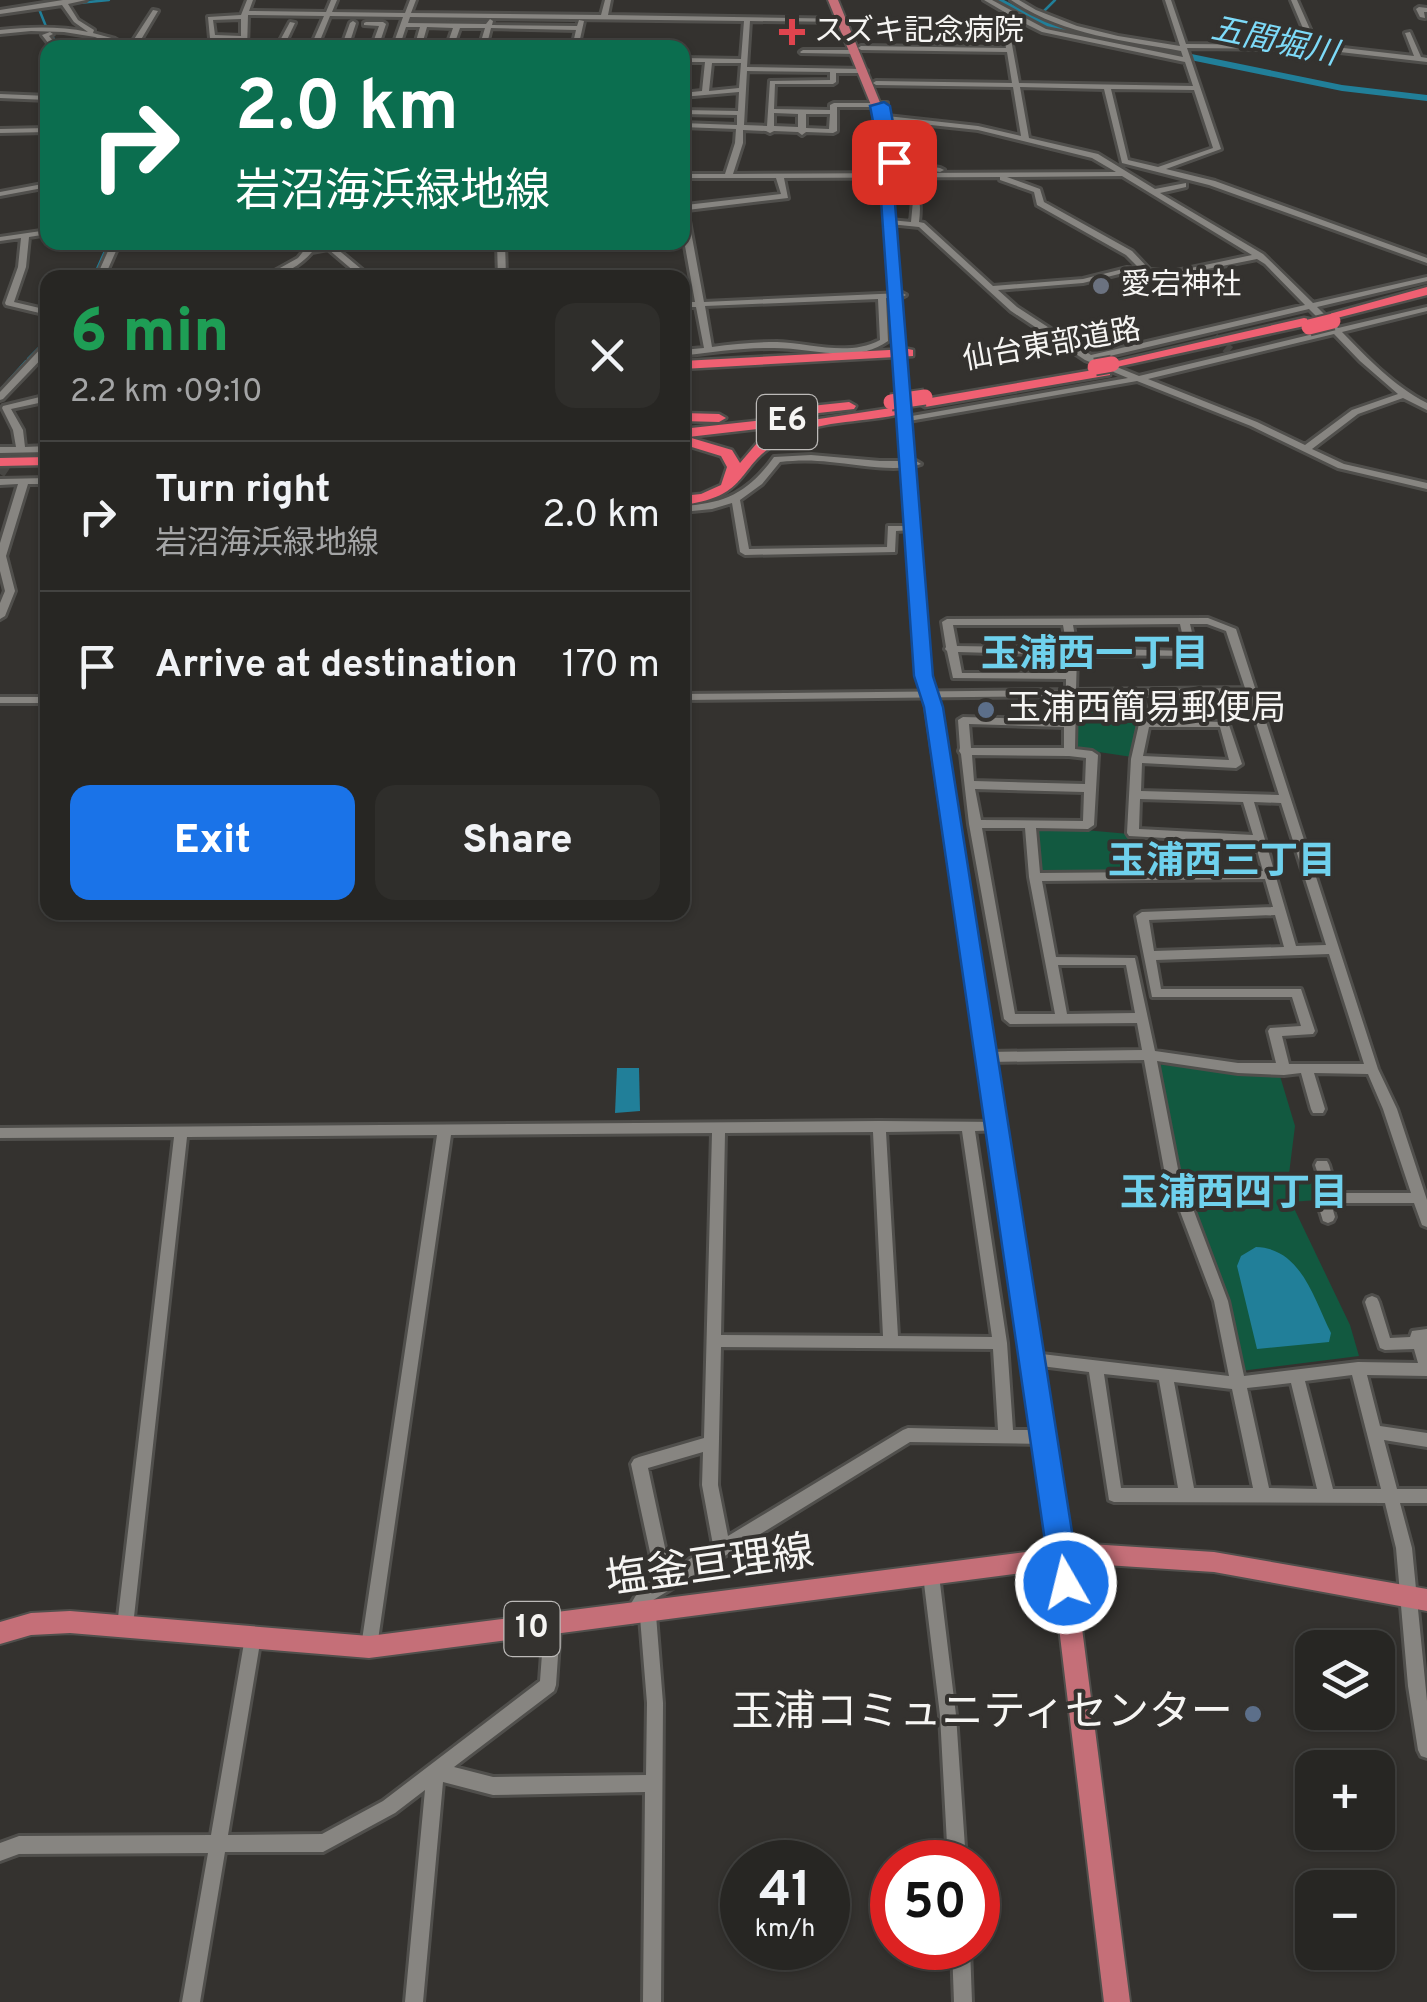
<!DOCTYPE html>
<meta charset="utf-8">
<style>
:root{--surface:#272623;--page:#2f2e2b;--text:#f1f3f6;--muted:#a4a5a6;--line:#434341;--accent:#1a73e8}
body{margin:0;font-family:Overpass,"Noto Sans JP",sans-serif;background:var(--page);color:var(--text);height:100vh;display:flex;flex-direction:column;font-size:38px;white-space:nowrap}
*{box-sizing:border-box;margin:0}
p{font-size:32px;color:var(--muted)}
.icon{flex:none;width:55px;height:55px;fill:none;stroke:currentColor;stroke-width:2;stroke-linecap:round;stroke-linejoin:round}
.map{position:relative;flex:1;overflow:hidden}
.sheet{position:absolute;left:40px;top:270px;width:650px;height:650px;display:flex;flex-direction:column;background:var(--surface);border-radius:20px;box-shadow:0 2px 8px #0004,0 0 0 2px var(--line)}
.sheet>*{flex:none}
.top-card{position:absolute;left:40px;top:40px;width:650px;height:210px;border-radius:20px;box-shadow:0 2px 8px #0004,0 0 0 2px var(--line);background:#0b6e4f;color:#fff;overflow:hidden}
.buttons{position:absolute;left:1295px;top:1630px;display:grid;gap:20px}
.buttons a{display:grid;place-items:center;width:100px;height:100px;border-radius:20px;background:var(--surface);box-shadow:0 2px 8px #0004,0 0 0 2px var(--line);font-size:50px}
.speed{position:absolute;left:720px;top:1840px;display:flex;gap:20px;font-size:50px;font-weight:700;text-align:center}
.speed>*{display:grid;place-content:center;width:130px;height:130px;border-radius:50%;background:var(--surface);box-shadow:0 2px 8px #0004,0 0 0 2px var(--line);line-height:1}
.speed small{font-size:25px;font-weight:400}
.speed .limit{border:15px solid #d22;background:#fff;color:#111}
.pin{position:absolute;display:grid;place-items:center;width:85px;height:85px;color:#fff;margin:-42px;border-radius:20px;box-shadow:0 5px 15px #0006}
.me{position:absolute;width:110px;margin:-55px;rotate:352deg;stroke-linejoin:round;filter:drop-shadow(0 0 8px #0008)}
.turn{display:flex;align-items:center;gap:35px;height:210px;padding:0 30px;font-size:45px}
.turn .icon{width:130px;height:130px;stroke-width:2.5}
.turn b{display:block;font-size:70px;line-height:85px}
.round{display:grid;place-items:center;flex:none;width:105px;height:105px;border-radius:20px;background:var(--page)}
.head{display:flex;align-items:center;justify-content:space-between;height:170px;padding:0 30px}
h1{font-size:60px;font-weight:800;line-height:75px;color:#1e9e55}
.action{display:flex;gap:20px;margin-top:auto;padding:20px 30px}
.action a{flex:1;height:115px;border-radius:20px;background:var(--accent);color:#fff;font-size:40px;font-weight:800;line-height:115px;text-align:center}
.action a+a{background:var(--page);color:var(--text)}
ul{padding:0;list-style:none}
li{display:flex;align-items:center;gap:30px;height:150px;padding:0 30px;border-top:2px solid var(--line)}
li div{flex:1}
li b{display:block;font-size:38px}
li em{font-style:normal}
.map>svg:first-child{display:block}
.green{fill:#125940}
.water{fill:#217f99}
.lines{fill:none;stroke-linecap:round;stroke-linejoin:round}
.stream{stroke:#217f99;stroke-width:2.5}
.river{fill:#217f99;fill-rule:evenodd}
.minor-tunnel{stroke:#474643;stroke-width:10;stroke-dasharray:10 5;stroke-linecap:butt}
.minor-casing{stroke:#504f4c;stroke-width:6}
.major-casing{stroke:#504f4c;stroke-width:4}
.highway-casing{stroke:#504f4c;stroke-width:5}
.minor{fill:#878581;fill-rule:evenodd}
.major{fill:#c56f78;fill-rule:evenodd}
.highway{fill:#ef6072;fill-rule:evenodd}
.highway-bridge-far1-casing{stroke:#504f4c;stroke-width:14;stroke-linecap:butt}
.highway-bridge-casing{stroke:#504f4c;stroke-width:19;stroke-linecap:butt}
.highway-bridge-far1{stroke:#ef6072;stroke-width:11}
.highway-bridge{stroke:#ef6072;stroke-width:15}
.route{fill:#1a73e8;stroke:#114b97;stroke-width:2.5}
.health-dot{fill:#e0444e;stroke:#34322f;stroke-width:4}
.worship-dot{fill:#6b7280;stroke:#34322f;stroke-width:4}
.service-dot{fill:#5c6f8a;stroke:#34322f;stroke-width:4}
.labels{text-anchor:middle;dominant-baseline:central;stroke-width:8;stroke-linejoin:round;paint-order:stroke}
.far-poi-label{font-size:30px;fill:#f6f5f3;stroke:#34322f;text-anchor:start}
.far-street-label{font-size:30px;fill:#f6f5f3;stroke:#34322f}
.far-water-label{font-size:32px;font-style:italic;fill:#7ddaf8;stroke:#34322f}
.shield{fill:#34322f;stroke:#bcbab8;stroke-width:2.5}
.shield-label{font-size:32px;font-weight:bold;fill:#f6f5f3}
.poi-label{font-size:35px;fill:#f6f5f3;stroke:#34322f;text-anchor:start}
.neighbourhood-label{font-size:38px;font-weight:bold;fill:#6fd1ed;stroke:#34322f}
.near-street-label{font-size:42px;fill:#f6f5f3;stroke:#34322f}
.near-poi-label{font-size:42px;fill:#f6f5f3;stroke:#34322f;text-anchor:end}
</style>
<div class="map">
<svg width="1427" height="2002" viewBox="0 0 1427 2002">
<rect width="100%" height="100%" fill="#34322f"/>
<g class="green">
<path d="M1129,698L1135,701L1141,722L1132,757L1072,748L1074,702Z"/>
<path d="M1040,826L1129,834V872L1043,874L1038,870L1036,829Z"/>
<path d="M1153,1064L1280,1076L1295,1126L1289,1174L1310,1175L1317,1200L1291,1202L1350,1325L1359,1356L1241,1371L1176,1168Z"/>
</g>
<g class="water">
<path d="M617,1068H639L640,1111L615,1113Z"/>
<path d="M1256,1247C1301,1248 1314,1299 1331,1333L1329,1342L1257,1349L1237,1266L1241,1256Z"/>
</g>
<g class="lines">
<g class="stream">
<path d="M68,4L109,0"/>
<path d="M1042,13L1055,0"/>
<path d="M1028,17L1034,15"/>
<path d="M47,29L39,9L53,6"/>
<path d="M52,36L59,48"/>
<path d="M93,278L109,242"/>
<path d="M28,359L48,339"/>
<path d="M0,390L26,361"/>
</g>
<path class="river" d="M992,0H1004L1047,22L1084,32L1342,85L1427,95V101L1342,91L1083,38L1041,26Z"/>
<g class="minor-tunnel">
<path d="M1214,338L1230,351"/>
<path d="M0,474L12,456"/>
</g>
<g class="minor-casing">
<g id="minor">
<path d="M63,0H86L68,4L78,20L94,30L93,33L115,39L129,47L153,10L158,11L136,48H120L95,37L64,32L31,31L0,34V30C30,27 59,26 88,32L74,22L62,5L0,14V10Z"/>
<path d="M247,0H253L249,11L326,12L331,0H337L332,12L405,13L410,0H416L411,13L601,15L605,0H611L608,15L852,19V21L850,22L750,21L747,67L864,69L867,71L864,73H836V82L833,84H775L774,109L830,110V105L834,103H887V107H837V131L833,133L806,132L802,135L798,132L774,131L770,133L766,131L743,130V143L733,174L1116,172L1092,158L978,130L884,120L883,118L887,116L978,126L1021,136L1013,87L876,85L873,83L876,81L1012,83L1007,52L861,50L858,48L861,46L1006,48L1002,22L1013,17L984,0H992L1046,29L1183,57L1181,51C1124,41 1060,34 1011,0H1019L1036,10L1077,26L1118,36L1180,46L1165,0H1171L1186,44L1310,45L1291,0H1297L1317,45L1414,56L1405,33L1410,32L1421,57L1427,58V62L1314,49L1187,48L1221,149L1166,169L1215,181L1427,258V263L1209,185L1122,163L1104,89L1020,87L1029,138L1098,154L1155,189L1186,183V187L1160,193L1263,254L1313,303L1427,277V281L1317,307L1338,328L1427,307V311L1342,332C1368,359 1394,386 1427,403V410L1403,398L1358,414L1312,449L1344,464L1427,483V489L1338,468L1251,426L1137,381L909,421V417L912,416L1128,378L1085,360L1011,311L919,227L890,224L886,222L890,220L911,222L913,201L903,183L907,181C921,193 921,205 919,222L924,223L993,286L1083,279L1127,268L1140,269L1126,255L1037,205L1034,192L1000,180V177L784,178L788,198L687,210L704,302L902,293L906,295L902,297L886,298L888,341C855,365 809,347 771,348C741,348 712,352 682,356V350L704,348L696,307H682V302H695L682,229V203L686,205L781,194L776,178H682V174H725L735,143L736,129L682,127V123L737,125V115L682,114V110L738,111L739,92L682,97V93L702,91L705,62H682V58L741,59L744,21L410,17L408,23L486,24L490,19L493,21L492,25L577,26L579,20L584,21L578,48H572L576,30L491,28L486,48H479L485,28H460L453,48H446L453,28L427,27L421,48H414L420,27H406L399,48H392L403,17L330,16L317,48H310L324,16L248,15L247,48H241V40L210,38L208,17L241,15ZM241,19V36L215,35L213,20ZM1018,20L1042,32L1185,62L1193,86L1019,83L1008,23ZM712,63H741L739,88L709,91ZM747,71L830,72V80L770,81L767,126L744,125ZM1111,89L1194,90L1213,148L1158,167L1128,160ZM774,113L798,114V127L774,126ZM806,114H830L829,129L806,128ZM1122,176L1252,255L1172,272L1150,270L1132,251L1044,202L1040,189L1007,177ZM1257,259L1265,264L1305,305L1091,355L1017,307L998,290L1083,283L1127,272L1172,276ZM878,299L880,340C848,357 811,343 777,342C755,342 733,344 712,347L705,306ZM1309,309L1330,330L1139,376L1097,359ZM1334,334L1360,361L1398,394L1352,410L1305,445L1257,422L1148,379Z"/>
<path d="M1419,7L1427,8V12H1424L1425,18L1420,17L1416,9Z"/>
<path d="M353,21L356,23L348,48H341L350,23Z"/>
<path d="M290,22L295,23L283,48H276Z"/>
<path d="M366,22H383L386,24L378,48H371L379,26L364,25V23Z"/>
<path d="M50,32L53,34L49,36L59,48H52L42,35Z"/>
<path d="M803,50H856L859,52L856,54L801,53L800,52Z"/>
<path d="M0,94L48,96V100L0,98Z"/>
<path d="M48,128V132L0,133V129Z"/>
<path d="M891,160L940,168L944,170L940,172L894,164H891Z"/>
<path d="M48,183V187L0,196V192Z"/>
<path d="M48,230V234L29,237L26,267L14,302L48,310V315L6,305L5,303L18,267L21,238L0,241V237Z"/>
<path d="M112,242H120L104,278H96Z"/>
<path d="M338,242H358L336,248L372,278H362L328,249L312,252C300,266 280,278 262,278L298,258L306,248Z"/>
<path d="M497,242H505L506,278H498Z"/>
<path d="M45,344H48V352L3,399L0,400V392Z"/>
<path d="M48,395V401L11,409L23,430L25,447L48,446V452L0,453V447H16L13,430L2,408L3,406Z"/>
<path d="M811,455L880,461H916L921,464C897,473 856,464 830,462C813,460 797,460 780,462L762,484L740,500L749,549L887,547L888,526H912V530L896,531L895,552L745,555L740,552L732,503L712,509L682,512V506C725,504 749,492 774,457Z"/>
<path d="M48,478V484H28L6,556L15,591L5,616L0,619V603L5,591L0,571V543L18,484L0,485V479Z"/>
<path d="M1208,618L1236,629L1378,1069L1397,1109L1427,1200V1227L1422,1225L1414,1203H1331L1335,1217L1333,1221L1328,1223L1323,1221L1316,1198L1318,1194L1324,1193L1315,1165L1317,1161H1327L1329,1165L1337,1193H1411L1383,1109L1368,1074L1314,1073L1325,1109L1323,1113H1313L1311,1109L1301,1073L1284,1075L1238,1073L1157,1061L1178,1169L1228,1301L1244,1376L1358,1362L1418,1363L1414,1349L1385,1350L1380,1348L1365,1302L1367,1298L1372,1296L1377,1298L1379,1302L1390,1338L1410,1337L1412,1331L1427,1329V1376L1367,1375L1380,1426L1427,1433V1447L1384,1440L1397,1489H1427V1503H1400L1412,1548L1427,1701V1758L1421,1756L1418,1750L1408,1686L1396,1548L1385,1503L1114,1502L1109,1500L1089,1372L1033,1365L1028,1363L1026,1359L1028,1355L1033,1353L1229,1376L1214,1301L1164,1169L1144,1060L987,1062L982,1060L981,1057L982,1054L987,1052L1142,1050L1137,1023L1010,1024L1004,1019L969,824L961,754L959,751L960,748L958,720L963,717L1065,720V696L682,700V694L1066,690V679L953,678L947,651L945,649L946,647L942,622L947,619ZM1180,624L1186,651L1077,648L1073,625ZM1190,624H1207L1226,631L1245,688L1076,690L1077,655L1196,656L1197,654ZM953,625H1063L1067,648L957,646ZM958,652L1067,655L1066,673H962ZM1247,694L1279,795L1141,791L1142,763L1236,768L1242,764L1228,722L1149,721L1142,695ZM1076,696H1131L1139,724L1131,759L1127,833L1129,836L1255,843L1263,871L1040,873L1036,828L1088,829L1094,825L1098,755L1092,751L1075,749ZM969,724L1064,727V748H971ZM1149,727H1220L1229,760L1143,756ZM972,755L1069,756L1086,758L1085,784L974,781ZM975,789L1084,792L1083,821L981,820ZM1140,799L1243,802L1253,835L1139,829ZM1254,802L1281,803L1326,945L1296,946ZM982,828H1025L1029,877L1055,1014H1015ZM1265,879L1273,907L1142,912L1136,916L1152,997H1292L1301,1026L1270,1028L1268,1031L1276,1063H1238L1155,1051L1135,958L1056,957L1042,881ZM1275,915L1284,947L1154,951L1149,920ZM1329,954L1364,1064H1289L1282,1036L1313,1034L1315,1031L1301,989H1161L1156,960ZM1058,965H1126L1135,1013L1067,1014ZM1104,1374L1159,1380L1178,1488H1121ZM1352,1375L1381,1489H1333L1305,1381ZM1174,1382L1232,1389L1253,1488H1194ZM1291,1383L1317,1489L1269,1488L1247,1388Z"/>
<rect x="0" y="697" width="48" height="6"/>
<path d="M879,1121L1003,1122L1005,1126L1003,1130L975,1131L1007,1343L1013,1430H1045L1050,1432L1053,1437L1050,1442L1045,1444L910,1442L650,1602L646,1608L654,1610L656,1615L663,1703L661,2002H643L645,1792L493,1795L443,1782L423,2002H405L425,1790L395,1813L323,1852H225L200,2002H182L208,1853L19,1854L0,1861V1843L19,1836L211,1835L245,1637L247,1631L253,1629L259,1631L261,1637L228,1835L322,1834L383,1801L540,1681L544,1627L546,1622L552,1619L558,1622L560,1627L556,1685L554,1691L454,1767L493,1777L646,1775L647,1703L640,1617L632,1623L626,1620L624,1615L638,1592L656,1580L631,1464L634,1459L639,1457L704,1438L712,1133L451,1135L377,1647L375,1653L369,1655L363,1653L361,1647L437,1135L187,1137L133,1626L131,1631L125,1634L119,1631L117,1626L174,1137L0,1138V1128ZM962,1131L992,1337L898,1336L886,1132ZM873,1132L883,1336L721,1335L725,1133ZM721,1347L993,1349L998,1430L908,1428L903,1430L728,1536L718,1485ZM703,1452L702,1485L713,1545L670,1571L648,1468Z"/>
<path d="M931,1568L937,1570L939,1575L956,1715L966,1862H948L940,1715L923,1575L925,1570Z"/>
<path d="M952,1948H970L972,2002H954Z"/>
</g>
</g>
<g class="major-casing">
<path id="major" d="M828,0H838L881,105L888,142L931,676L941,707L1071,1546L1090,1544L1214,1552L1427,1589V1611L1214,1572L1090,1564L1074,1566L1130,2002H1104L1052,1569L369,1658L70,1633L31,1635L0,1644V1622L31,1613L70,1611L369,1636L1049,1549L925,707L917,676L878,142L871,105Z"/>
</g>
<g class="highway-casing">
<g id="highway">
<path d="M1427,287V295L1329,320L1322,316Z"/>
<path d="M1304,318L1309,319V325L1112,368L1105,364Z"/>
<path d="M908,349L913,350V356L682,369V361Z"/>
<path d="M1105,368L1110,369V375L925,407L918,403L925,399Z"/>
<path d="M849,402L856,406L854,409L783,417L776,413L783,409Z"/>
<path d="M891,408L896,409V415C859,423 817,420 782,440C734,466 753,496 682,505V496L701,494L721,485L727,467L721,456L682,444V429L800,416L806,421ZM792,425L757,443L740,463L732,450L688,437Z"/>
<path d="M682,413L719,414L726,418L719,422L682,421Z"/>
<path d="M48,457V465L0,466V458Z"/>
</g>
</g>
<use href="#minor" class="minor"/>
<use href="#major" class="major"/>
<use href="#highway" class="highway"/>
<g class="highway-bridge-far1-casing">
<path id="highway-bridge-far1" d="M1322,324L1334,321"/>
</g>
<g class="highway-bridge-casing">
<g id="highway-bridge">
<path d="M1309,327L1333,321"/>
<path d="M1095,367L1112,364"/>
<path d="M891,402L925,397"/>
</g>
</g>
<use href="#highway-bridge-far1" class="highway-bridge-far1"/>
<use href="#highway-bridge" class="highway-bridge"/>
</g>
<path class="route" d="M884,102L890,106L900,162L892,166L933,676L943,707L1080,1583L1076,1593L1066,1597L1055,1593L1051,1583L924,707L914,676L877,142L870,106Z"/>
<path class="health-dot" d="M787 17h10v10h10v10h-10v10h-10v-10h-10v-10h10z"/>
<circle class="worship-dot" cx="1101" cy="286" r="10"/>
<g class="service-dot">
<circle cx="986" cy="710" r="10"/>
<circle cx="1253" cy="1714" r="10"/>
</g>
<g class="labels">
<g class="far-poi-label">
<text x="814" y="32">スズキ記念病院</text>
<text x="1121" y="286">愛宕神社</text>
</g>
<g class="far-street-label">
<text transform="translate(1052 346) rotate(-10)">仙台東部道路</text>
</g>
<g class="far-water-label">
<text transform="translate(1274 43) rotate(12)">五間堀川</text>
</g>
<g class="shield">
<rect x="757" y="395" width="60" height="54" rx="8"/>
<rect x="504.5" y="1602" width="55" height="54" rx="8"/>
</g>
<g class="shield-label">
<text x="787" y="422">E6</text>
<text x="532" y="1629">10</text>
</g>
<g class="poi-label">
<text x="1006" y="710">玉浦西簡易郵便局</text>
</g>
<g class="neighbourhood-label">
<text x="1095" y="656">玉浦西一丁目</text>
<text x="1222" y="863">玉浦西三丁目</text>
<text x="1234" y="1195">玉浦西四丁目</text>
</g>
<g class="near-street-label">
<text transform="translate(710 1568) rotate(-8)">塩釜亘理線</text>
</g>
<g class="near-poi-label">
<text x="1233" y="1714">玉浦コミュニティセンター</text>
</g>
</g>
</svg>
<div class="buttons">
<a><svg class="icon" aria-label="layers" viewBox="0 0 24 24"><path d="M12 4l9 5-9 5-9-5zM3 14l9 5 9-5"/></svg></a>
<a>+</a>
<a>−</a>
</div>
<div class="speed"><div>41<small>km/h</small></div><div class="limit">50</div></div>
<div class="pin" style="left:894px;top:162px;background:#d93025"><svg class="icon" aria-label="arrive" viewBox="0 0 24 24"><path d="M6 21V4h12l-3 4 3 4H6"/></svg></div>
<svg class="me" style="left:1066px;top:1583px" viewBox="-20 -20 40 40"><circle r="17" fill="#1a73e8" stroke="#fff" stroke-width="3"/><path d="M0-11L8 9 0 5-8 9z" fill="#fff"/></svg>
<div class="top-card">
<div class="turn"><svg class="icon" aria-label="right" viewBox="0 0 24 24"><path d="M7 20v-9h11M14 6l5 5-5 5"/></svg><div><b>2.0 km</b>岩沼海浜緑地線</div></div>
</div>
<section class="sheet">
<div class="head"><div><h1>6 min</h1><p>2.2 km · 09:10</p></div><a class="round"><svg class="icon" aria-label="close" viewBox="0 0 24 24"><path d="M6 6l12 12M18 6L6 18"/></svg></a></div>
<ul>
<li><svg class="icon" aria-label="right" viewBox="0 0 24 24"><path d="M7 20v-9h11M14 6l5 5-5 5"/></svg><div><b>Turn right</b><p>岩沼海浜緑地線</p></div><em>2.0 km</em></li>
<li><svg class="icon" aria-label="arrive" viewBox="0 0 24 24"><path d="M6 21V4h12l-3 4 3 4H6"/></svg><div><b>Arrive at destination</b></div><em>170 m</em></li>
</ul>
<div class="action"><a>Exit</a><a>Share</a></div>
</section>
</div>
